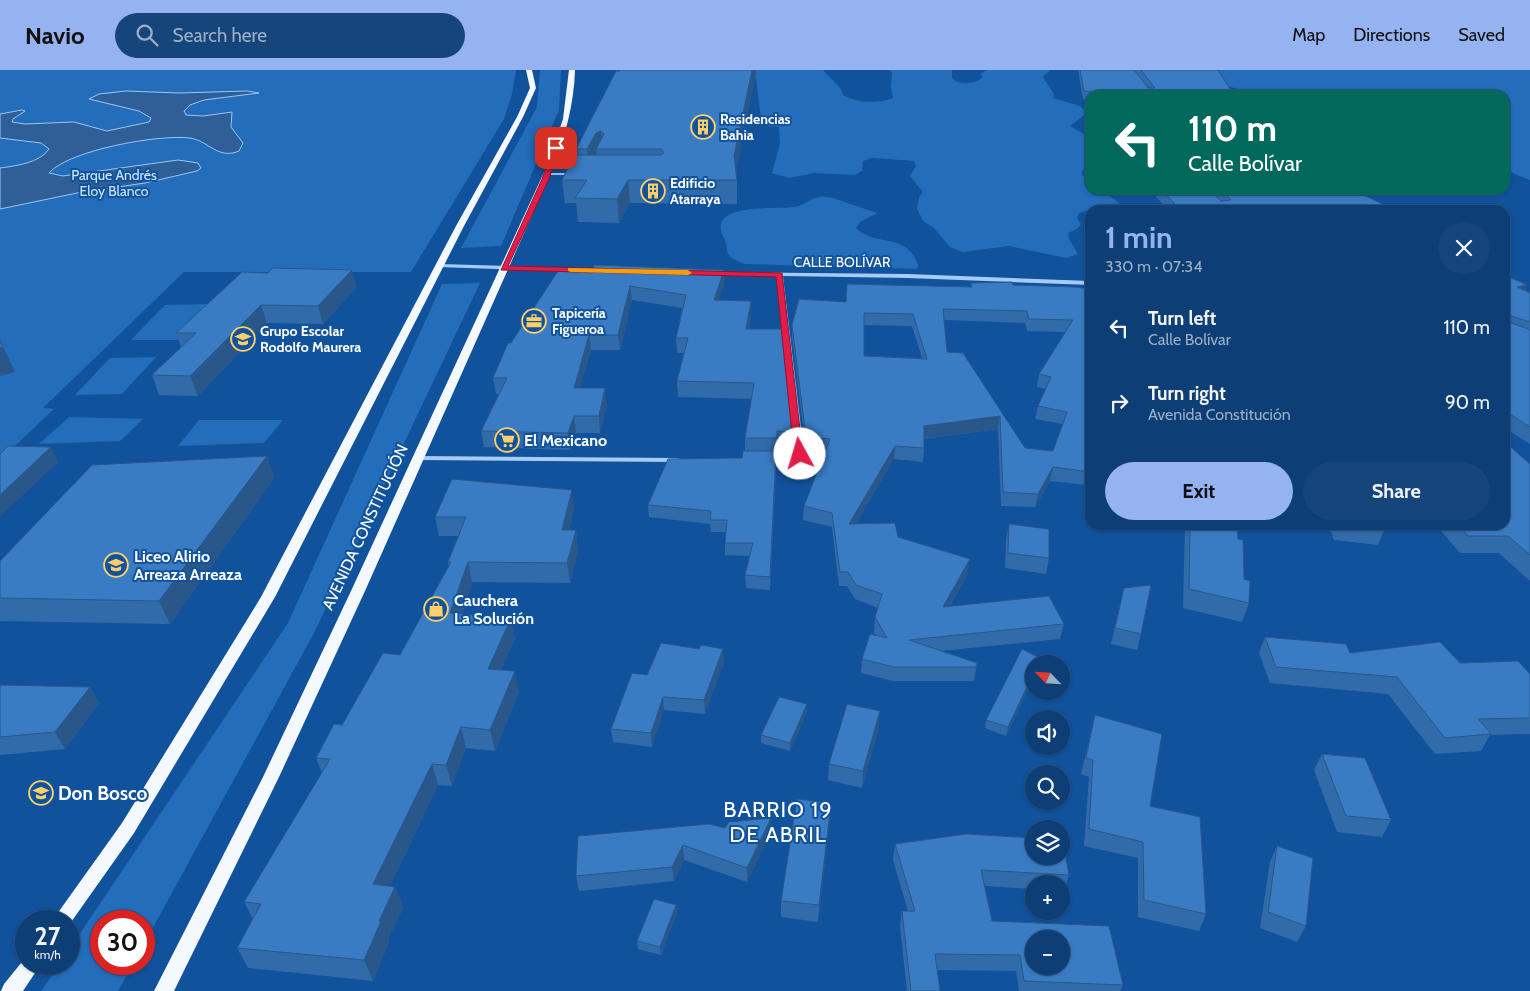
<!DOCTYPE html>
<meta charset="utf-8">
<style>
:root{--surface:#0d3e76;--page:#16457b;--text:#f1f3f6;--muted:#9aaec5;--line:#2d5788;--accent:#95b2f1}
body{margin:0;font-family:Cabin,sans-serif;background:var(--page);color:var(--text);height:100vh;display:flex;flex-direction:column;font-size:19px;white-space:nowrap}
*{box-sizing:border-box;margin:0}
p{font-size:16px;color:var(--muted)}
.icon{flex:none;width:28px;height:28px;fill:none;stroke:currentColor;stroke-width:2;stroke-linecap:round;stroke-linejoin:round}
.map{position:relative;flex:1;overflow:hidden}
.panel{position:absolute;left:1085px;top:135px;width:425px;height:325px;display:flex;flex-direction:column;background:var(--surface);border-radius:15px;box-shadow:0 1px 4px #0004,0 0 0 1px var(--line)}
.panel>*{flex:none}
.guide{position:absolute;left:1085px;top:20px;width:425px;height:105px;border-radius:15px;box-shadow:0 1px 4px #0004,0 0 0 1px var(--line);background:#00695c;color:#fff;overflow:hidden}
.needle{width:32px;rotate:295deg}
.tools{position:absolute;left:1025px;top:585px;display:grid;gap:10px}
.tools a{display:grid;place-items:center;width:45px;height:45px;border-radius:50%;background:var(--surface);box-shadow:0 1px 4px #0004,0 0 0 1px var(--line);font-size:25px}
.speed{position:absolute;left:15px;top:840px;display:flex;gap:10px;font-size:25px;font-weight:700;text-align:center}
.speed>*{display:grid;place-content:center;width:65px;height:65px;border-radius:50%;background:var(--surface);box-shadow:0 1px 4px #0004,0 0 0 1px var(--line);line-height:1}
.speed small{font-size:12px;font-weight:400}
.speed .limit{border:8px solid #d22;background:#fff;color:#111}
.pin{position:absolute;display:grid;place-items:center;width:42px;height:42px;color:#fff;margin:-21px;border-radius:10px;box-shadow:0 2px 8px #0006}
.me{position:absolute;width:55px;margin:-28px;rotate:354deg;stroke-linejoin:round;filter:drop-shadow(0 0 4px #0008)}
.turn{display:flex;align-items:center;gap:18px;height:105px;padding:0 20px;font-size:22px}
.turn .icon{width:65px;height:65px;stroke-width:2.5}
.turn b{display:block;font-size:35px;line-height:42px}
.round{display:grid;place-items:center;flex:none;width:52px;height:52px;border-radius:26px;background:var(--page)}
.summary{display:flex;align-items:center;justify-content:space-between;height:85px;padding:0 20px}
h1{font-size:30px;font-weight:800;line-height:38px;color:var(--accent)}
.action{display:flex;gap:10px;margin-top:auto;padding:10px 20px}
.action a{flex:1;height:58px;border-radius:30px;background:var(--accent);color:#111;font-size:20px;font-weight:800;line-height:58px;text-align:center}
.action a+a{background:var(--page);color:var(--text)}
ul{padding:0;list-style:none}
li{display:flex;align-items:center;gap:15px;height:75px;padding:0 20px}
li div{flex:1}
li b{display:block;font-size:19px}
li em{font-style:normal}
header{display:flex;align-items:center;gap:30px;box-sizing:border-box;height:70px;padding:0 25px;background:var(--accent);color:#111}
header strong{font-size:24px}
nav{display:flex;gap:28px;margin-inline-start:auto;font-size:18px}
.search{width:350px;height:45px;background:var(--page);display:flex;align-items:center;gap:12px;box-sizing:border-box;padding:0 18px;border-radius:28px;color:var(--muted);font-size:19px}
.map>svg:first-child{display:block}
.green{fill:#236dbb}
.water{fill:#2f5f96;stroke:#98c7f8}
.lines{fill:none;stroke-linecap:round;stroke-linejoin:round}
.minor{fill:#a6ccf5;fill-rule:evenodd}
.major{fill:#f4f8ff;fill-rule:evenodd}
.wall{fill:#326ba9;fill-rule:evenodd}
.shaded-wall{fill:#295789}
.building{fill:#3a7cc4;stroke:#295789;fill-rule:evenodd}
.route{fill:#e11d48;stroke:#92132f}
.slow{fill:#f59e0b}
.labels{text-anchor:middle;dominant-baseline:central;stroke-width:4;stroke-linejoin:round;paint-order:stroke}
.far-poi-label{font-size:14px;font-weight:bold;fill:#fff;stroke:#11529d;text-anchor:start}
.far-park-label{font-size:14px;fill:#cfe6fe;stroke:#11529d}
.far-street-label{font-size:14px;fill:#fff;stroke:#11529d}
.poi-label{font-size:16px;font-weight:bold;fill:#fff;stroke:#11529d;text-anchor:start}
.street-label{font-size:16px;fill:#fff;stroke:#11529d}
.near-poi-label{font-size:19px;font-weight:bold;fill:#fff;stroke:#11529d;text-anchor:start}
.near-quarter-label{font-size:22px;letter-spacing:1px;fill:#fff;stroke:#11529d}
</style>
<header>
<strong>Navio</strong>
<div class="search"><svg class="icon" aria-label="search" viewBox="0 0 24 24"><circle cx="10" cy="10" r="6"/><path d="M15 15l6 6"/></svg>Search here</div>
<nav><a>Map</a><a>Directions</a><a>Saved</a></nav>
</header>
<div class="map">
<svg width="1530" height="921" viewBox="0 0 1530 921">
<rect width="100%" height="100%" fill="#11529d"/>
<g class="green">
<path d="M0,0H516L512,24L504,49L411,202H184L43,338L54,339L0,390Z"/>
<path d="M540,0H561L559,40L501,176L461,178L537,37Z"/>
<path d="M740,0H823L841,19L843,25C858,33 877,34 893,28L891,18L892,2L889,0H952V8C959,16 976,14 983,7L980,4L987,0H1050L1043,7L1054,24L1053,28L1080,36L1087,43L1070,56L1090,68V94L1083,100L1082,104L1090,114V120C1100,120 1119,129 1123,139L1090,140L1079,143L1077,148L1081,154L1077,159L1068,163L1069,169L1078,184L1066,188L1009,176L963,182L950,177L933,157L924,152L917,139L919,127L923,122L910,106L916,96L914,91L872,88L863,91L862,101L855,105L814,103L789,108L772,103L780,74L779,57L762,56L756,9Z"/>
<path d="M1207,0H1530V110L1505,100V25H1263L1230,17L1225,14L1224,8Z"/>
<path d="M830,127L877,143L860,152L856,158C871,174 897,166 911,182C914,186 917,192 919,196L916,199L745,194C738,191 729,189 727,181C726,176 727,174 725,170C702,131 777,140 794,137C803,136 808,130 815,128C819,126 826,127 830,127Z"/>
<path d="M480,213L314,563L144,874V851H101V894H133L118,921H41L60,894H69V880L288,553L442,214Z"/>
<path d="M216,234L177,270H131L165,235Z"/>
<path d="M156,287L122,324L75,325L110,288Z"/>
<path d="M69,347L143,349L120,371L39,374Z"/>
<path d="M199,350H283L264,373L178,376Z"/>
</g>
<path class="water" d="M126,21L179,23L247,21L259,23L204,30L190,35L184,41L186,45L203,46L232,42L231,57L243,73L239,81C218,90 209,71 190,68C160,64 69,80 49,103L63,106L178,90L198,93L201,98L197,101L145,113L77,123L0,139V98C15,96 40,93 49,79L41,73L0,68V44L22,40L25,41L13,49L12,52L25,54L74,52L107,61L149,52L151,48L139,41L89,29L99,24Z"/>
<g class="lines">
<g class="minor">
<path d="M545,103H577L579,104L577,105H545Z"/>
<path d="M440,194L605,199L608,201L605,203L438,197V195Z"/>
<path d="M711,202L908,204L1090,211V215L908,208L783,206L804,383L791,391L766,392L762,390L763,388L789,387L796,382L777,206L713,205L710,203Z"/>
<path d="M415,386L678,388L682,390L678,392L418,390L414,388Z"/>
</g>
<g class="major">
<path d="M526,0H532L536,18L523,47L464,156L275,527L134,763L69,855V851H52L122,753L261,527L456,156L517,47L530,18Z"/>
<path d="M569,0H575C574,35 565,66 553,98L365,521L279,707L174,921H154L263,707L351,521L546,98L563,49Z"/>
<path d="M26,887V894H41L23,921H1L4,914Z"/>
</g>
</g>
<g class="wall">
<path d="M620,0H756L736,101L737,110V134L630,133L619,153L578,152L576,133H565L562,110L577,85L576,79Z"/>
<path d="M1078,0H1134L1139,7L1134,0H1218L1234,25H1090V30L1083,29Z"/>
<path d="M1149,120H1354L1394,140H1169Z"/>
<path d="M352,200L356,218L323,254L267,253L198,326L159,325L152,305L181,277L176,263L268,203Z"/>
<path d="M558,201L724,214L719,230L751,246L749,259L794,363V379L777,377L770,520L746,518L745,505L750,486L725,485V473L726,462H711L710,454L649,447L648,435L742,388L745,381V368L751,329L678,327L677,311L684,283H677L676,268L682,238L632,230L620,280H591L580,318L607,334L600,363H576L570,380L484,377L481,361L499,324H496L493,308L511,273Z"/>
<path d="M1505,205L1527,215L1525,220L1530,223V374L1505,358Z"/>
<path d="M971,213L1090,219V373H1089L1090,407L1088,415L1050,411L1035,437L1001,436L998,359L924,369V378L923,392L894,389L856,453L898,467L968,503L950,536L1064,554L1060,569L941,581L977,593L974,611H893L861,603L862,589L876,566L874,562L875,547L878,538L855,529L847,516H839L832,457L803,450L804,436L825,382L806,380L792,266V255L846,232L970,217ZM944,250L1025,253L1027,261L1066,262L1039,304L1037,317L1046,319L1038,336L1035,349L1063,354L1053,381L1025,378L947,282ZM864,255L912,256L922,288L864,286Z"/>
<path d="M1530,394V511L1499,483H1460L1436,455H1505Z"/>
<path d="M275,407L170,554L0,551V491Z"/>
<path d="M574,439L569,460H576L578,480L570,513L472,512L462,544L515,568L501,600L519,622L495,681L466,678L452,716L438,715L390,816L395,817L403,838L388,869L389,872L373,911L248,898L237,878L253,849L244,832L322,703L316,688L342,655L400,585L449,496L448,492L458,466H439L435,447Z"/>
<path d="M1009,454L1049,488L1046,504L1005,498L1006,469Z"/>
<path d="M1185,455H1237L1238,469L1244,509L1249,533L1242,552L1183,538Z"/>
<path d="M1329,455H1382L1384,460L1378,475L1334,470Z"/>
<path d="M1124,518L1141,564L1137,580L1111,574Z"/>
<path d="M1265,567L1350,583L1460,593L1530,604V664L1490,665L1481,681L1435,684L1388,624L1270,613L1259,583Z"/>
<path d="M724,592L705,644L664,640L652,677L613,672L611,659L647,605Z"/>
<path d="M1034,594V606L1006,666L985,658L986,650Z"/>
<path d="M0,615L90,617L99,633L65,679L0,685Z"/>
<path d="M807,642L790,681L761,673V665Z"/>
<path d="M1095,645L1150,736L1206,844L1199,861L1138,847V788L1084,776L1089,707L1081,704Z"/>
<path d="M879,657L862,718L828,710L829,694Z"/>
<path d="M1322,684L1391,750L1382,767L1337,762L1314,700Z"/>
<path d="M831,733L830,749L818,852L781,847V831Z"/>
<path d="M725,758L771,762L747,812L684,790L674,811L579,821L576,806Z"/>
<path d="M895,774L1069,805L1064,821H1061V814H1034V819L985,816L992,851L1123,915L1120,921H1019L1016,901L937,900L940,921H907L900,857L902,841H908L893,790Z"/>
<path d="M1277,776L1306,856L1297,872L1260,858L1270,792Z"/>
<path d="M676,835L677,843L661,885L638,879L637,871Z"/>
</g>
<g class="shaded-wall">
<path d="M752,0H756V3L735,108L734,86Z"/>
<path d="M601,61L603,79H596L597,87L589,101L587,79L596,63Z"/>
<path d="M628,110L630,133L619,153L617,129Z"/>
<path d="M352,200L356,218L323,254L318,236Z"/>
<path d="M724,200V214L715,245L714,230Z"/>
<path d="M1527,215L1522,226L1517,217Z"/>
<path d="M630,216L632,230L620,280L618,265Z"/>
<path d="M751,231V246L746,274V259Z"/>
<path d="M261,235L267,253L198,326L190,306Z"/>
<path d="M589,265L591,280L576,334L574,318Z"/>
<path d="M0,270L15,302L0,306Z"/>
<path d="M605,318L607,334L600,363L599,346Z"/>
<path d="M574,346L576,363L570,380L568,363Z"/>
<path d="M1000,346L998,359L922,369L924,356Z"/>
<path d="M895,376L894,389L848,467L849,454Z"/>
<path d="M51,377L58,392L0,447V425Z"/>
<path d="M776,381V393L770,520V507Z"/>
<path d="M267,386L275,407L170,554L159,531Z"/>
<path d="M1053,397L1050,411L1035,437L1038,424Z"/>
<path d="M572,420L574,439L565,480L562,460Z"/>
<path d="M576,460L578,480L570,513L567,493Z"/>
<path d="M970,489L968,503L941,551L943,537Z"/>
<path d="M468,492L472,512L455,563L450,543Z"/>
<path d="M511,548L515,568L493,619L488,599Z"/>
<path d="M723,579L724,592L705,644L704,630Z"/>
<path d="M515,601L519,622L495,681L490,660Z"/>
<path d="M1034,602V606L1006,666L1008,657Z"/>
<path d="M90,617L99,633L65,679L55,662Z"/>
<path d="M663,627L664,640L652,677L651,663Z"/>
<path d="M807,634V642L790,681V673Z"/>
<path d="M880,641L879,657L862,718L863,701Z"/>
<path d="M461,657L466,678L452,716L446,695Z"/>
<path d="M432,694L438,715L381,835L373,814Z"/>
<path d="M831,733L830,749L818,852L819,835Z"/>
<path d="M771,748V762L747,812V798Z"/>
<path d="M683,775L684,790L674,811L672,797Z"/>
<path d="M395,817L403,838L388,869L389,872L373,911L364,890L379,851Z"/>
<path d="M676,835L677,843L661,885L660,877Z"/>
</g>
<g class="building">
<path d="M620,0H752L734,86L737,110H628L617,129L575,128L587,110H562L574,85H661L664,83L661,79H596L604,64L601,61L596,63L587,79H576L616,1H620Z"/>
<path d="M1080,0H1134L1148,18H1155L1141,0H1218L1234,25H1100L1099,23L1084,21Z"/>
<path d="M1161,120H1210L1221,131L1231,130L1221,120H1354L1394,140H1279L1276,137L1212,138L1214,140H1181Z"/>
<path d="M594,195L724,200L714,230L751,231L746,259H783L794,363L777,361V368H745L754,313L677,311L688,268H676L686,225L630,216L618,265H589L574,318H605L599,346H574L568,363L481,361L507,308H493L508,273H511L558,201L593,203Z"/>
<path d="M273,198L352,200L318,236L261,235L190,306L152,305L196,263H176L242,202L268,203Z"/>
<path d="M1505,205L1527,215L1517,217L1530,223V252L1511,246L1508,247L1509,252L1530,260V357L1505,341Z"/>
<path d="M1012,212L1013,215L1075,217L1090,219V360L1088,359L1090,384V402L1053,397L1038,424L1003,422L1000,346L924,356V378L895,376L849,454L895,453L898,467L970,489L943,537L1049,526L1064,554L909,570L977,593L976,597H894L862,589L870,564L887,568L875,547L882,524L856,515L848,502H840L832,443L804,436L830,369L806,367L792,255L799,229L846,232L847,214L972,217L971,213ZM943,239L1027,241L1029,249L1073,250L1039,304L1051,307L1038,336L1067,342L1053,381L1025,378L963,283L947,282ZM864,243L913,244L927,289L864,286Z"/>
<path d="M0,270L3,277L0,278Z"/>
<path d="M1505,372L1530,394V485L1508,466H1468L1459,455H1505Z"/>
<path d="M8,376L51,377L0,425V384Z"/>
<path d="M743,381H776L770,507L745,505L753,473H725L727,450H710L711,441L648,435L668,389L742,388Z"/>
<path d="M267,386L159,531L0,528V491L92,395Z"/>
<path d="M452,409L572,420L562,460H576L567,493L468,492L450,543L511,548L488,599L515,601L490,660L461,657L446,695L432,694L373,814L395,817L379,851H381L364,890L237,878L261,834L244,832L330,689L316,688L334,654L342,655L383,583L400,585L451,492H448L466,447H435Z"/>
<path d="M1009,454L1049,459V488L1008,483Z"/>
<path d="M1190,455H1237L1238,469L1243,470L1244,509L1250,511L1249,533L1189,519Z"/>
<path d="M1342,455H1382L1384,460Z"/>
<path d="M1151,515L1141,564L1115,558L1124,518Z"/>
<path d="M1265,567L1346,574L1350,583L1440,572L1460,593L1518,591L1530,604V648L1478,649L1491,664L1445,668L1397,607L1276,597Z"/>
<path d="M661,573L699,579L701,575L723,579L704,630L663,627L651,663L611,659L632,603L647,605Z"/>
<path d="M1022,579L1040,588L1038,594H1034V602L1008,657L986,650Z"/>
<path d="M0,615L90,617L55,662L0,667Z"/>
<path d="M779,627L807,634L790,673L761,665Z"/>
<path d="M847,634L880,641L863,701L829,694Z"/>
<path d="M1095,645L1162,664L1150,736L1200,747L1206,844L1144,830L1143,772L1089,759L1093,690L1086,688Z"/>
<path d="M1322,684L1365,688L1391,750L1346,746Z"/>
<path d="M797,729L831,733L819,835L781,831Z"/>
<path d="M771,748L747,798L683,775L672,797L576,806L578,766L709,754L725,758L729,752Z"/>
<path d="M966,764L1034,768V786H1061V769L1063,770L1069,805L981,800L992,851L1109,856L1123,915L1024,911L1020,885L935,884L940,921H911L902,841H915L895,774ZM1034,869H1061V896H1034Z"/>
<path d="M1277,776L1313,788L1306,856L1268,842Z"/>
<path d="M654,829L676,835L660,877L637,871Z"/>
</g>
<path class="route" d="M556,76L559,78L549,109L508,196L782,203L803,386L800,387L794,384L776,207L501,200L542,109L553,78Z"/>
<path class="slow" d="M568,198L688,200L692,203L688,205L571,202L568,201Z"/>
<defs>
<g id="building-ring" transform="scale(1.25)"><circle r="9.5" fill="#11529d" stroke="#ffcf6a" stroke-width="1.5"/><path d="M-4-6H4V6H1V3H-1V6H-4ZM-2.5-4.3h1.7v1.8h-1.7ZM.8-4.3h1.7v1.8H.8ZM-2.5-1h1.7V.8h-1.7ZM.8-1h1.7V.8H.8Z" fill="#ffcf6a"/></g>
<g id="office-ring" transform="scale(1.25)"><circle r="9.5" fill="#11529d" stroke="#ffcf6a" stroke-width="1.5"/><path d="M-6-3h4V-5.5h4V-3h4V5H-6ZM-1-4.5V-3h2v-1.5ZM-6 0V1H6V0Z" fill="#ffcf6a"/></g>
<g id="school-ring" transform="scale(1.25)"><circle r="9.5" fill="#11529d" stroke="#ffcf6a" stroke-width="1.5"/><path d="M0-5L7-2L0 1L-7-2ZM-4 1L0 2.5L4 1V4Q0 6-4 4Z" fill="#ffcf6a"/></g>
<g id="supermarket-ring" transform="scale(1.25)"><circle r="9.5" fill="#11529d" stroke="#ffcf6a" stroke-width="1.5"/><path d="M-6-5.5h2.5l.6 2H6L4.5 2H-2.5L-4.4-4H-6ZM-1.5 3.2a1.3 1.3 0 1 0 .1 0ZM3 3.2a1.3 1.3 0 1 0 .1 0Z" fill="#ffcf6a"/></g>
<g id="shop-ring" transform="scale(1.25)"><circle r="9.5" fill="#11529d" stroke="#ffcf6a" stroke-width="1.5"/><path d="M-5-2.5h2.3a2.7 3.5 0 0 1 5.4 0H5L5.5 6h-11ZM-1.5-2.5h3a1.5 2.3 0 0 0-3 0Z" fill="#ffcf6a"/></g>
<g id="university-ring" transform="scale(1.25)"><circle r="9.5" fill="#11529d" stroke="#ffcf6a" stroke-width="1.5"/><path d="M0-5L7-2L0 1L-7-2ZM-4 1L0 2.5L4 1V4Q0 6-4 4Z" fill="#ffcf6a"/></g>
</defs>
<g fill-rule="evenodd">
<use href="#building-ring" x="703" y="57"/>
<use href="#building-ring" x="653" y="121"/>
<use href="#office-ring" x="534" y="251"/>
<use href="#school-ring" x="243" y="269"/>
<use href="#supermarket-ring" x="507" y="370"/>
<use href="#school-ring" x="116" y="495"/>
<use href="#shop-ring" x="436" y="539"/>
<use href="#university-ring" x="41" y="723"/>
</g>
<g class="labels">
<g class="far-poi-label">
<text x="720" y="49">Residencias<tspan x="720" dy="16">Bahia</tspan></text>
<text x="670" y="113">Edificio<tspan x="670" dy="16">Atarraya</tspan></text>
<text x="552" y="243">Tapicería<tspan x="552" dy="16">Figueroa</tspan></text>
<text x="260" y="261">Grupo Escolar<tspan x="260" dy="16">Rodolfo Maurera</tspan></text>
</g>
<g class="far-park-label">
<text x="114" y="105">Parque Andrés<tspan x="114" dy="16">Eloy Blanco</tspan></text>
</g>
<g class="far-street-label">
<text x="842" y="192">CALLE BOLÍVAR</text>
</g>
<g class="poi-label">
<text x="524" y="370">El Mexicano</text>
<text x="134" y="486">Liceo Alirio<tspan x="134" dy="18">Arreaza Arreaza</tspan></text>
<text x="454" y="530">Cauchera<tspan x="454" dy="18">La Solución</tspan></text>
</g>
<g class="street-label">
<text transform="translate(365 457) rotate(-65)">AVENIDA CONSTITUCIÓN</text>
</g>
<g class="near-poi-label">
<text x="58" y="723">Don Bosco</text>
</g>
<g class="near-quarter-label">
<text x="778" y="739">BARRIO 19<tspan x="778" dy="25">DE ABRIL</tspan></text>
</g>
</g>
</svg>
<div class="tools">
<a><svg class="needle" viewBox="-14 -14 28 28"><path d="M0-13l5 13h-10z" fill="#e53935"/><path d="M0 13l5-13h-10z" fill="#9aaec5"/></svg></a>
<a><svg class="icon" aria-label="sound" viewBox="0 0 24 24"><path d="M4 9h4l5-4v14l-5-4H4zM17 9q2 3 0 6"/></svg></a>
<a><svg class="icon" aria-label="search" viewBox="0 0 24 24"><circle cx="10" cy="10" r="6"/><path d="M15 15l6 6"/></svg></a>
<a><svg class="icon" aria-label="layers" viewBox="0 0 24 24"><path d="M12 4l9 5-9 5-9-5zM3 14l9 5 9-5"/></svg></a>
<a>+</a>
<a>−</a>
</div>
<div class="speed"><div>27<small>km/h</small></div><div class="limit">30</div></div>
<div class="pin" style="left:556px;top:78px;background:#d93025"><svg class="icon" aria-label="arrive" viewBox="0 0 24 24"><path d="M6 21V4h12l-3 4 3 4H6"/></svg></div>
<svg class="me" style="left:800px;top:384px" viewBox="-20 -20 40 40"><circle r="19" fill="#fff"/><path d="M0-13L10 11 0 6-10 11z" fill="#e11d48"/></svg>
<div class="guide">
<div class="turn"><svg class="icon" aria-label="left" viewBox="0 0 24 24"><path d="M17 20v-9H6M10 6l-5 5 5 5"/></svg><div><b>110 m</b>Calle Bolívar</div></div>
</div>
<section class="panel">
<div class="summary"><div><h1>1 min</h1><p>330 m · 07:34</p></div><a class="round"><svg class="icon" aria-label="close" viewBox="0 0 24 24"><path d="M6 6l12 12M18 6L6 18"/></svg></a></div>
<ul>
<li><svg class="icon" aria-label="left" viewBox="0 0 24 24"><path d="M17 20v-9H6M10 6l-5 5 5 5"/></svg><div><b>Turn left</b><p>Calle Bolívar</p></div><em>110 m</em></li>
<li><svg class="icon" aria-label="right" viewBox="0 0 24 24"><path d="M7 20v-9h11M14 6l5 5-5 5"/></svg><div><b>Turn right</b><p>Avenida Constitución</p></div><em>90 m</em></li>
</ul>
<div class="action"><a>Exit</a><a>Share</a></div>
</section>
</div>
